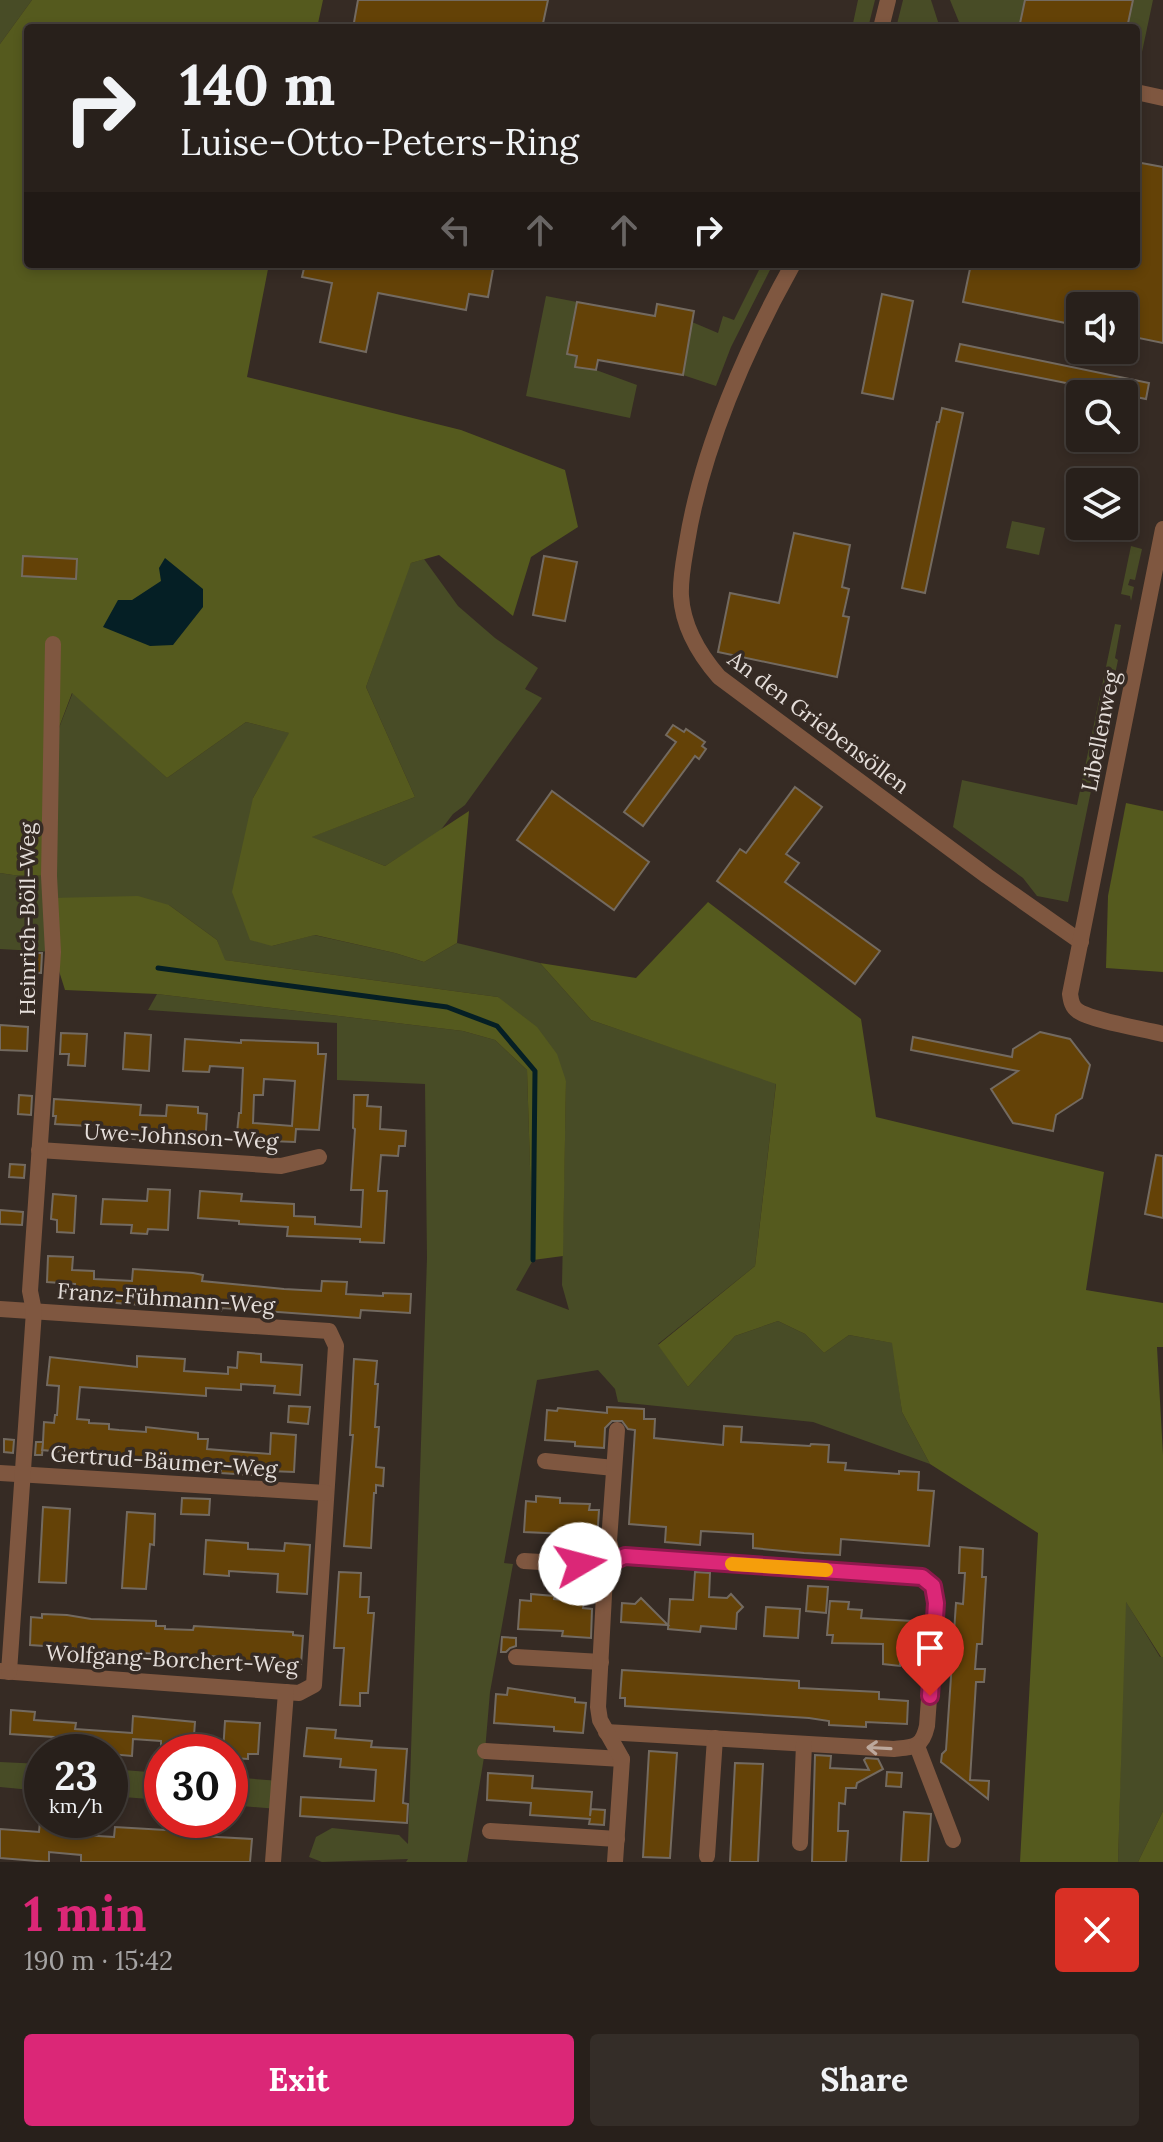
<!DOCTYPE html>
<meta charset="utf-8">
<style>
:root{--surface:#28201b;--page:#342d28;--text:#f1f3f6;--muted:#a5a3a3;--line:#443e3a;--accent:#db2777}
body{margin:0;font-family:Lora,serif;background:var(--page);color:var(--text);height:100vh;display:flex;flex-direction:column;font-size:30px;white-space:nowrap}
*{box-sizing:border-box;margin:0}
p{font-size:26px;color:var(--muted)}
.icon{flex:none;width:44px;height:44px;fill:none;stroke:currentColor;stroke-width:2;stroke-linecap:round;stroke-linejoin:round}
.map{position:relative;height:1862px;overflow:hidden}
.panel{display:flex;flex-direction:column;background:var(--surface);flex:1}
.panel>*{flex:none}
.hud{position:absolute;left:24px;top:24px;width:1116px;height:244px;border-radius:8px;box-shadow:0 4px 12px #0003,0 0 0 2px var(--line);background:#28201b;color:var(--text);overflow:hidden}
.tools{position:absolute;left:1066px;top:292px;display:grid;gap:16px}
.tools a{display:grid;place-items:center;width:72px;height:72px;border-radius:8px;background:var(--surface);box-shadow:0 4px 12px #0003,0 0 0 2px var(--line);font-size:40px}
.speed{position:absolute;left:24px;top:1734px;display:flex;gap:16px;font-size:40px;font-weight:700;text-align:center}
.speed>*{display:grid;place-content:center;width:104px;height:104px;border-radius:50%;background:var(--surface);box-shadow:0 4px 12px #0003,0 0 0 2px var(--line);line-height:1}
.speed small{font-size:20px;font-weight:400}
.speed .limit{border:12px solid #d22;background:#fff;color:#111}
.pin{position:absolute;display:grid;place-items:center;width:68px;height:68px;color:#fff;margin:-82px -34px;border-radius:50% 50% 50% 0;rotate:-45deg;box-shadow:0 0 8px #0007}
.pin .icon{rotate:45deg}
.me{position:absolute;width:88px;margin:-44px;rotate:82deg;stroke-linejoin:round;filter:drop-shadow(0 0 6px #0008)}
.turn{display:flex;align-items:center;gap:28px;height:168px;padding:0 24px;font-size:36px}
.turn .icon{width:104px;height:104px;stroke-width:2.5}
.turn b{display:block;font-size:56px;line-height:68px}
.lanes{display:flex;align-items:center;height:76px;padding:0 24px;background:#0003;justify-content:center;gap:40px;direction:ltr}
.lanes .off{opacity:.35}
.round{display:grid;place-items:center;flex:none;width:84px;height:84px;border-radius:8px;background:var(--page)}
.head{display:flex;align-items:center;justify-content:space-between;height:136px;padding:0 24px}
h1{font-size:48px;font-weight:800;line-height:60px;color:var(--accent)}
.action{display:flex;gap:16px;margin-top:auto;padding:16px 24px}
.action a{flex:1;height:92px;border-radius:8px;background:var(--accent);color:#fff;font-size:32px;font-weight:800;line-height:92px;text-align:center}
.action a+a{background:var(--page);color:var(--text)}
.map>svg:first-child{display:block}
.green{fill:#484c26}
.forest{fill:#555a1e}
.water{fill:#051f25}
.lines{fill:none;stroke-linecap:round;stroke-linejoin:round}
.stream{stroke:#051f25;stroke-width:5}
.building{fill:#644207;stroke:#736a60;stroke-width:2;fill-rule:evenodd}
.minor{stroke:#7f5740;stroke-width:16}
.oneway{stroke:#bca89c}
.route-casing{stroke:#8e194d;stroke-width:20}
.route{stroke:#db2777;stroke-width:14}
.slow{stroke:#f59e0b;stroke-width:14}
.labels{text-anchor:middle;dominant-baseline:central;stroke-width:7;stroke-linejoin:round;paint-order:stroke}
.street-label{font-size:22px;fill:#e5deda;stroke:#362b24}
</style>
<div class="map">
<svg width="1163" height="1862" viewBox="0 0 1163 1862">
<rect width="100%" height="100%" fill="#362b24"/>
<g class="green">
<path d="M0,0H32L0,44Z"/>
<path d="M858,0H875L868,28H852Z"/>
<path d="M903,0H931L940,28H896Z"/>
<path d="M950,0H1025L1019,28H967L959,22Z"/>
<path d="M1133,0H1153L1138,71L1136,70V28H1127Z"/>
<path d="M762,264H773L731,347L716,386L683,375L692,322L718,333L723,316L734,320Z"/>
<path d="M546,296L577,302L567,354L577,356L575,367L596,370L637,385L630,418L526,396Z"/>
<path d="M1012,521L1045,528L1039,555L1006,548Z"/>
<path d="M1131,546L1142,549L1135,580L1130,579L1128,585L1134,587L1131,601L1130,596L1121,594Z"/>
<path d="M424,559L458,606L495,638L538,668L525,689L542,698L465,805L453,814L440,831L385,866L311,837L415,797L366,687L407,571L411,563Z"/>
<path d="M1115,624L1121,625L1115,658L1118,660L1068,902L1037,896L1023,878L953,827L962,780L1077,805Z"/>
<path d="M73,692L167,778L246,722L290,733L253,798L272,946L314,935L395,953L424,962L457,943L540,963L591,1020L776,1083L755,1266L658,1344L688,1387L735,1336L778,1321L805,1334L824,1353L849,1335L893,1343L902,1412L930,1464L813,1422L618,1402L615,1389L598,1370L537,1380L504,1563L513,1564L490,1692L485,1751L467,1862H406L408,1859L322,1862L309,1857L316,1837L332,1828L399,1835L408,1844L427,1258L425,1084L337,1080V1023L148,1010L157,994L463,1031L495,1040L527,1070L533,1260L516,1290L569,1310L562,1285L566,1081L498,997L224,960L217,940L169,905L53,952L0,949V873L13,875L49,876L50,751Z"/>
<path d="M1125,1600L1160,1657H1163V1811L1138,1862H1118Z"/>
<path d="M0,1762L42,1764V1791L0,1787Z"/>
<path d="M110,1769L162,1773V1800L110,1796Z"/>
<path d="M230,1777L280,1781L278,1809L230,1805Z"/>
</g>
<g class="forest">
<path d="M32,0H323L317,28H28V264H269L247,377L461,430L565,470L578,527L531,557L513,616L439,555L411,563L366,687L415,797L312,837L385,866L469,811L457,943L424,962L395,953L315,935L272,946L250,940L232,892L253,798L289,733L246,722L167,778L72,693L50,751L49,876L13,875L0,873V44Z"/>
<path d="M1126,803L1163,811V972L1106,968L1108,896Z"/>
<path d="M138,896L169,905L217,940L225,960L498,997L537,1027L557,1054L566,1081L563,1256L533,1260L527,1070L495,1040L463,1031L157,994L65,990L53,952L51,898Z"/>
<path d="M708,902L861,1019L876,1117L1104,1172L1086,1290L1163,1303V1347H1157L1163,1455V1657H1161L1126,1602L1118,1862H1020L1038,1533L930,1464L902,1412L892,1343L849,1335L824,1353L805,1334L778,1321L735,1336L688,1387L658,1345L755,1266L776,1084L591,1020L540,963L636,978Z"/>
<path d="M1163,1811V1862H1138Z"/>
</g>
<path class="water" d="M165,558L203,589V607L173,645L150,646L103,627L118,600H132L161,581L159,568Z"/>
<g class="lines">
<path class="stream" d="M158,968L447,1007L497,1026L535,1071L533,1260"/>
</g>
<g class="building">
<path d="M358,0H548L542,28H353Z"/>
<path d="M1025,0H1133L1127,28H1019Z"/>
<path d="M1136,162L1163,167V343L1124,335V306H1080V326L963,302L971,264H1136Z"/>
<path d="M305,264H494L488,297L469,294L466,310L378,293L366,352L320,342L332,283L302,277Z"/>
<path d="M882,294L913,301L893,399L862,393Z"/>
<path d="M577,302L655,316L657,304L694,311L683,375L598,360L596,370L575,367L577,356L567,354Z"/>
<path d="M960,344L1149,383L1146,399L956,361Z"/>
<path d="M942,408L963,413L925,593L902,588L937,422H939Z"/>
<path d="M794,533L850,545L842,587L849,589L843,616L849,617L837,677L718,652L730,593L779,603Z"/>
<path d="M23,556L77,559L76,579L22,576Z"/>
<path d="M544,556L577,562L565,621L533,615Z"/>
<path d="M673,725L684,732L686,729L705,742L702,746L706,749L699,759L695,756L643,826L624,812L676,742L666,735Z"/>
<path d="M795,787L822,807L786,854L799,863L785,882L880,951L855,984L717,881L740,849L746,853Z"/>
<path d="M552,791L649,862L614,910L517,840Z"/>
<path d="M29,953H42L41,973L28,972Z"/>
<path d="M0,1025L28,1027L27,1051L0,1050Z"/>
<path d="M1040,1032L1070,1039L1090,1065L1082,1098L1056,1115L1053,1131L1013,1123L991,1089L1018,1071L911,1050L913,1037L1012,1057L1013,1049Z"/>
<path d="M61,1033L87,1034L85,1066L68,1065L69,1054H60Z"/>
<path d="M125,1033L151,1035L149,1071L123,1069Z"/>
<path d="M185,1039L241,1043V1040L318,1043V1054H326L319,1130L296,1129L295,1142L270,1141V1146L236,1143L239,1113H241L243,1068L210,1066L209,1072L183,1071ZM264,1079L295,1081L292,1126L253,1123L254,1095H263Z"/>
<path d="M19,1095L32,1096L31,1115L18,1114Z"/>
<path d="M354,1095H368L367,1106L381,1107L380,1129L406,1131L405,1146H399L398,1156L381,1155L378,1191H387L384,1243L360,1242V1239L287,1236L288,1227L239,1224V1221L198,1218L200,1191L242,1194L241,1201L294,1204V1216L315,1217V1224L361,1227L363,1190H351L355,1129L353,1128Z"/>
<path d="M54,1099L141,1105L140,1115L166,1116L167,1105L198,1107V1113L207,1114L205,1146L124,1138V1128L55,1124L56,1116H53Z"/>
<path d="M1156,1155L1163,1156V1218L1145,1214Z"/>
<path d="M10,1164L25,1165L24,1178L9,1177Z"/>
<path d="M148,1189L170,1190L168,1230L148,1229L147,1234L131,1233L132,1225L101,1224L103,1199L147,1201Z"/>
<path d="M53,1194L76,1196L74,1233L57,1232V1220L51,1219Z"/>
<path d="M0,1210L23,1212L22,1225L0,1224Z"/>
<path d="M48,1256L73,1257L72,1270L94,1271V1279L132,1281L133,1269L193,1273L203,1275L202,1281L284,1289L321,1291L322,1281L347,1282L346,1294L383,1296V1293L411,1294L410,1313L361,1310L360,1318L222,1308L221,1311L167,1307L92,1301L93,1298L74,1296L75,1284L47,1282Z"/>
<path d="M238,1352L261,1354V1362L302,1365L300,1395L274,1393L275,1386L241,1384V1390L206,1388V1396L80,1387L77,1419L89,1420V1423L109,1424V1429L119,1430L146,1432V1427L198,1433V1439H208L207,1449L270,1454L271,1433L296,1435L294,1472L269,1471L268,1476L221,1473V1467L176,1464V1461L132,1458L131,1464L116,1462L117,1457L42,1450L43,1443L42,1455H35L36,1442H43L44,1422L54,1423L55,1415H57L59,1386L47,1385L50,1357L137,1367V1356L185,1359L184,1371L228,1374V1367L237,1368Z"/>
<path d="M354,1359L377,1361L375,1384H378L375,1427H379L376,1467L384,1468L383,1486L376,1485V1493H374L371,1548L344,1546L353,1435H350Z"/>
<path d="M289,1406L310,1407L308,1424L288,1422Z"/>
<path d="M607,1407L644,1409V1419H655L654,1438L723,1445L724,1426L742,1427L741,1442L810,1446L811,1444L829,1445L828,1462L846,1463L845,1470L899,1474V1471L919,1472L918,1490L934,1491L929,1546L841,1539L840,1555L804,1553L753,1548V1534L701,1531L700,1545L665,1542L666,1527L629,1524L635,1430L628,1429L622,1421H612L605,1428L604,1448L575,1446V1442L545,1440L547,1410L557,1411L558,1408L607,1413Z"/>
<path d="M4,1439L14,1440L13,1453L4,1452Z"/>
<path d="M536,1496L560,1498V1503L590,1504L589,1510H599L597,1540L567,1539V1534L524,1532L526,1501L536,1502Z"/>
<path d="M182,1498L210,1499L209,1515L181,1514Z"/>
<path d="M43,1507L70,1509L66,1583L39,1582Z"/>
<path d="M127,1512L155,1514L154,1545L150,1544L146,1589L122,1588Z"/>
<path d="M206,1540L248,1543V1549L284,1551L285,1543L310,1545L307,1594L277,1592L278,1574L229,1571V1576L204,1574Z"/>
<path d="M960,1547L983,1549L982,1577H986L982,1644H977L975,1669H985L984,1682H976L970,1780L989,1781L988,1799L941,1762L942,1754L946,1750L956,1603L963,1604L965,1573H959Z"/>
<path d="M339,1572L361,1573L360,1597H369L368,1613H374L368,1693H360V1706L340,1705L344,1648H334Z"/>
<path d="M695,1572L710,1573L709,1597L727,1598L731,1594L743,1607L737,1613L736,1629L701,1626L700,1632L668,1629L670,1599L693,1600Z"/>
<path d="M808,1586L828,1587L826,1613L806,1611Z"/>
<path d="M531,1594L554,1596V1599L584,1602L583,1608L592,1609L591,1638L562,1636L563,1631L518,1629L520,1600L531,1601Z"/>
<path d="M641,1598L668,1625L621,1622L622,1603L635,1604Z"/>
<path d="M830,1601L849,1602L848,1609L862,1610L861,1618L912,1621L911,1647H901L900,1666L883,1664V1644L832,1643L833,1635H827Z"/>
<path d="M766,1607L800,1609L798,1638L764,1636Z"/>
<path d="M42,1614L67,1615L91,1619L156,1621V1626H165V1629L193,1630L194,1626L293,1632V1635L303,1636L301,1664L241,1662V1658L211,1656V1659L182,1658V1660L163,1659V1654L89,1651L74,1650V1648L30,1645L31,1617L42,1618Z"/>
<path d="M502,1637L516,1638V1646L510,1648L506,1652H501Z"/>
<path d="M622,1670L799,1681V1688L879,1692V1699L908,1701L907,1724L866,1722V1727L829,1725V1721L809,1718L625,1706V1698H620Z"/>
<path d="M508,1688L575,1698V1702L586,1703L583,1733L554,1731V1727L494,1723L496,1694L507,1695Z"/>
<path d="M11,1710L35,1712L34,1720L76,1723L75,1729L132,1733L133,1716L195,1722L193,1749L161,1746V1741L133,1739L132,1756L110,1754V1752H68V1747L54,1746V1737L10,1734Z"/>
<path d="M225,1721L260,1723L258,1754H248V1759L233,1758V1753L223,1752Z"/>
<path d="M307,1728L336,1730L335,1738L372,1741L371,1747L407,1749L403,1803L408,1804L407,1823L300,1816L301,1797L374,1801L376,1770L340,1767L341,1759L304,1756Z"/>
<path d="M649,1751L677,1753L670,1858L643,1857Z"/>
<path d="M815,1755L831,1756L830,1768L869,1770L864,1760L866,1758L878,1759L883,1769L857,1783L856,1788H846L845,1804L839,1803L838,1831H848L846,1862H812Z"/>
<path d="M735,1763L763,1764L758,1862H730Z"/>
<path d="M887,1772L902,1773L901,1787L886,1786Z"/>
<path d="M488,1773L533,1776L532,1788L592,1792L590,1816L591,1809L605,1810L604,1825L589,1824L590,1819L530,1815L531,1803L487,1800Z"/>
<path d="M904,1812L931,1814L928,1862H901Z"/>
<path d="M40,1821L69,1823V1829L83,1831L82,1835L114,1837L115,1827L182,1831V1835L252,1839L250,1862H81V1855L49,1852V1862L0,1858V1829L39,1832Z"/>
</g>
<g class="lines">
<g class="minor">
<path d="M881,28L888,0"/>
<path d="M1136,92L1163,98"/>
<path d="M793,264C747,346 702,449 687,542C684,560 680,578 681,596C683,628 699,654 719,677L987,876L1081,942"/>
<path d="M1163,529L1070,994C1071,1001 1072,1007 1078,1011C1093,1021 1144,1029 1163,1034"/>
<path d="M39,1150L281,1166L319,1157"/>
<path d="M0,1309L329,1331L336,1346L314,1685L299,1693L0,1671"/>
<path d="M545,1461L614,1468"/>
<path d="M0,1473L326,1493"/>
<path d="M524,1561L609,1566"/>
<path d="M516,1657L601,1662"/>
<path d="M9,1672L34,1311L30,1291L53,952L49,876L53,644"/>
<path d="M606,1732L894,1749C914,1747 922,1748 927,1726L936,1603L933,1586L922,1577L625,1556L614,1561"/>
<path d="M917,1746L953,1840"/>
<path d="M485,1751L622,1759"/>
<path d="M490,1831L617,1839"/>
<path d="M800,1843L804,1744"/>
<path d="M707,1856L715,1738"/>
<path d="M273,1862L286,1692"/>
<path d="M615,1862L622,1759L600,1720L598,1707L605,1576L609,1566L614,1561L609,1541L617,1430"/>
</g>
</g>
<defs><path id="oneway-shaft" d="M-6 0H5M1.5-3L5.5 0L1.5 3" fill="none" stroke-width="1.6" stroke-linecap="round" stroke-linejoin="round" transform="scale(2)"/></defs>
<use class="oneway" href="#oneway-shaft" transform="translate(879 1748) rotate(-177)"/>
<g class="lines">
<g class="route-casing">
<path id="route" d="M580,1564L609,1566L614,1561L625,1556L922,1577L933,1586L936,1603L930,1696"/>
</g>
<use href="#route" class="route"/>
<path class="slow" d="M732,1564L826,1570"/>
</g>
<g class="labels">
<g class="street-label">
<text transform="translate(819 722) rotate(37)">An den Griebensöllen</text>
<text transform="translate(1100 731) rotate(-79)">Libellenweg</text>
<text transform="translate(27 919) rotate(-90)">Heinrich-Böll-Weg</text>
<text transform="translate(181 1136) rotate(3)">Uwe-Johnson-Weg</text>
<text transform="translate(166 1298) rotate(4)">Franz-Fühmann-Weg</text>
<text transform="translate(164 1461) rotate(4)">Gertrud-Bäumer-Weg</text>
<text transform="translate(172 1659) rotate(3)">Wolfgang-Borchert-Weg</text>
</g>
</g>
</svg>
<div class="tools">
<a><svg class="icon" aria-label="sound" viewBox="0 0 24 24"><path d="M4 9h4l5-4v14l-5-4H4zM17 9q2 3 0 6"/></svg></a>
<a><svg class="icon" aria-label="search" viewBox="0 0 24 24"><circle cx="10" cy="10" r="6"/><path d="M15 15l6 6"/></svg></a>
<a><svg class="icon" aria-label="layers" viewBox="0 0 24 24"><path d="M12 4l9 5-9 5-9-5zM3 14l9 5 9-5"/></svg></a>
</div>
<div class="speed"><div>23<small>km/h</small></div><div class="limit">30</div></div>
<div class="pin" style="left:930px;top:1696px;background:#d93025"><svg class="icon" aria-label="arrive" viewBox="0 0 24 24"><path d="M6 21V4h12l-3 4 3 4H6"/></svg></div>
<svg class="me" style="left:580px;top:1564px" viewBox="-20 -20 40 40"><circle r="19" fill="#fff"/><path d="M0-13L10 11 0 6-10 11z" fill="#db2777"/></svg>
<div class="hud">
<div class="turn"><svg class="icon" aria-label="right" viewBox="0 0 24 24"><path d="M7 20v-9h11M14 6l5 5-5 5"/></svg><div><b>140 m</b>Luise-Otto-Peters-Ring</div></div>
<div class="lanes"><svg class="icon off" aria-label="left" viewBox="0 0 24 24"><path d="M17 20v-9H6M10 6l-5 5 5 5"/></svg><svg class="icon off" aria-label="ahead" viewBox="0 0 24 24"><path d="M12 20V5M6 11l6-6 6 6"/></svg><svg class="icon off" aria-label="ahead" viewBox="0 0 24 24"><path d="M12 20V5M6 11l6-6 6 6"/></svg><svg class="icon" aria-label="right" viewBox="0 0 24 24"><path d="M7 20v-9h11M14 6l5 5-5 5"/></svg></div>
</div>
</div>
<section class="panel">
<div class="head"><div><h1>1 min</h1><p>190 m · 15:42</p></div><a class="round" style="background:#d93025;color:#fff"><svg class="icon" aria-label="close" viewBox="0 0 24 24"><path d="M6 6l12 12M18 6L6 18"/></svg></a></div>
<div class="action"><a>Exit</a><a>Share</a></div>
</section>
